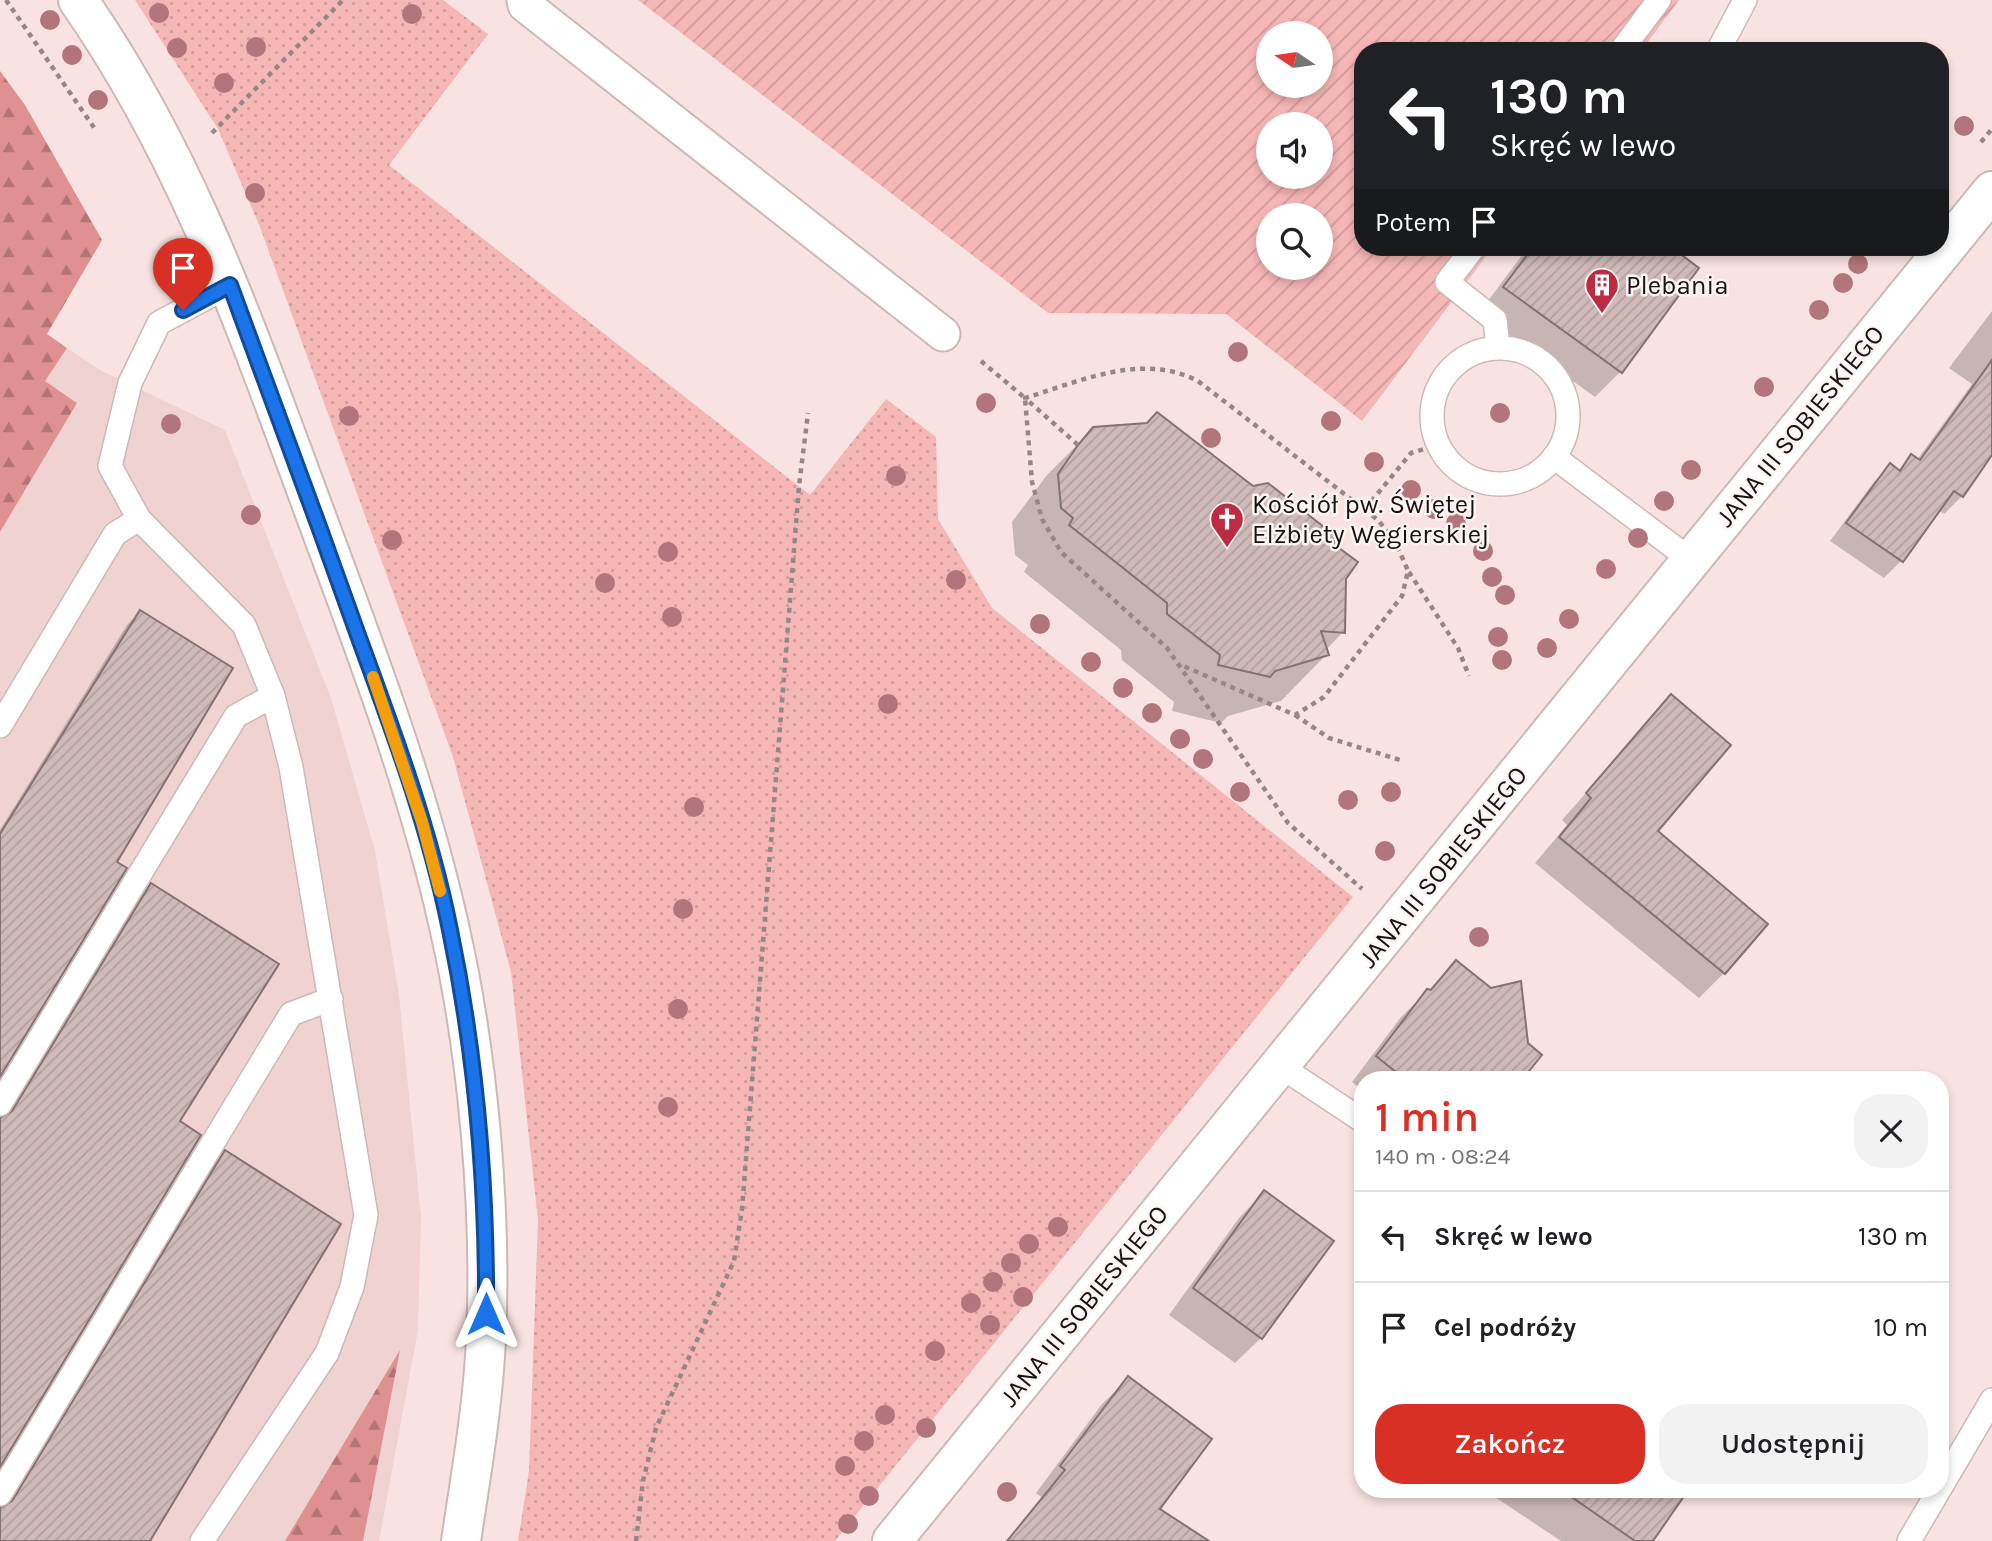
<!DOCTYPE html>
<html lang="pl">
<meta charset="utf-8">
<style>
:root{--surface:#fff;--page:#f2f2f2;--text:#202124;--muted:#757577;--line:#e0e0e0;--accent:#d93025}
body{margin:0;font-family:Karla,sans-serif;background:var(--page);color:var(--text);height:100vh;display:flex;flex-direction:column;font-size:26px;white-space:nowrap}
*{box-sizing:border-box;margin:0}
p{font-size:23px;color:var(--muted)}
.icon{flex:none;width:38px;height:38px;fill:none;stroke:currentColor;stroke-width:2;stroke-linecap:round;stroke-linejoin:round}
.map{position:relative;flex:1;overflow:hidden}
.details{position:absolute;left:1354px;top:1071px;width:595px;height:427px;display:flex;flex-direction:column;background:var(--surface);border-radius:28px;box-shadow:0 4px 10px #0003}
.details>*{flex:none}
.hud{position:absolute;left:1354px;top:42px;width:595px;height:214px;border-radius:28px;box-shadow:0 4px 10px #0003;background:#202124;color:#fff;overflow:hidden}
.needle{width:46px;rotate:283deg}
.buttons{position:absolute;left:1256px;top:21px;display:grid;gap:14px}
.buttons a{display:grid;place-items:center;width:77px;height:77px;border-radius:50%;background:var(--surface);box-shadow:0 4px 10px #0003;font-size:35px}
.pin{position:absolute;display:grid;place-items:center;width:60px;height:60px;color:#fff;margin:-72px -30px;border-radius:50% 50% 50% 0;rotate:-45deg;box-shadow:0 0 7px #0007}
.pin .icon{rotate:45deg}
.me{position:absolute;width:77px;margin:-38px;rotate:0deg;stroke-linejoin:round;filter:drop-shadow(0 0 5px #0008)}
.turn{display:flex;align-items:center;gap:24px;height:147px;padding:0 21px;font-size:32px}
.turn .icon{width:91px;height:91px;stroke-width:2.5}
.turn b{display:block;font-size:49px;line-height:60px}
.then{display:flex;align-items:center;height:66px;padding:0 21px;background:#0003;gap:14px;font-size:26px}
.round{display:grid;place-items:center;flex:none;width:74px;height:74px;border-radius:28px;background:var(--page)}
.head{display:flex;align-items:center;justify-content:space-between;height:119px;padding:0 21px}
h1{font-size:42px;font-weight:600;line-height:52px;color:var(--accent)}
.action{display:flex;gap:14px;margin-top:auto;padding:14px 21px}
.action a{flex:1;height:80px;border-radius:28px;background:var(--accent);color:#fff;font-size:28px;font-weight:600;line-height:80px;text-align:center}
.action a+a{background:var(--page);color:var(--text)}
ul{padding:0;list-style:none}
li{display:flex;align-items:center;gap:21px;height:91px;padding:0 21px;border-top:2px solid var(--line)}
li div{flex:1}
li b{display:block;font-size:26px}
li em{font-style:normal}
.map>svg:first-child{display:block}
.built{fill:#f0d2d1}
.grass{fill:url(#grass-dots)}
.forest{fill:url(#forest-firs)}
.garden{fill:url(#garden-furrows);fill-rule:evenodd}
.shadow{fill:#0003}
.building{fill:url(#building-hatch);stroke:#847171;stroke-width:2}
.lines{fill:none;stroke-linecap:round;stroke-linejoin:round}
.service-casing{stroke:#cdb8b8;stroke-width:26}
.pedestrian-casing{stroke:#cdb8b8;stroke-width:37}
.tertiary-casing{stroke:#cdb8b8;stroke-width:42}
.path{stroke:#968786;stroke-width:4.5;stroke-dasharray:5 5;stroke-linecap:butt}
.service{stroke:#fff;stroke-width:23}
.pedestrian{stroke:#fff;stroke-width:33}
.tertiary{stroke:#fff;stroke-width:38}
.tree{fill:#b2757b}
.route-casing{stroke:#114b97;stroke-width:18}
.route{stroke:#1a73e8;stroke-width:12}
.slow{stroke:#f59e0b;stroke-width:12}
.labels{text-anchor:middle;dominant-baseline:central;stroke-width:5;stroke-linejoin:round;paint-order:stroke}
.poi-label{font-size:26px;fill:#191212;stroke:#fdf4f4;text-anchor:start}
.street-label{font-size:26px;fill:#191212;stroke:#fdf4f4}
</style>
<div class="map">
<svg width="1992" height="1541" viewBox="0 0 1992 1541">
<defs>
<pattern id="grass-dots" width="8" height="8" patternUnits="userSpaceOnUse" patternTransform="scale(1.75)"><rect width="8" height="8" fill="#f5b6b6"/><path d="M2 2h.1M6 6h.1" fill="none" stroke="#d19b9b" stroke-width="1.8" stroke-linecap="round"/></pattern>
<pattern id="forest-firs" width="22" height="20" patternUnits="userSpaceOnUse" patternTransform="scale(1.75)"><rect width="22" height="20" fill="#df9091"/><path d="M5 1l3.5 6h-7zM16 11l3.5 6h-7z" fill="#b47475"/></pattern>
<pattern id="garden-furrows" width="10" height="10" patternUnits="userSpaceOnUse" patternTransform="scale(1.75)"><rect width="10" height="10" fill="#f5b6b6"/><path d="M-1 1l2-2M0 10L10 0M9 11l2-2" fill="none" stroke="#d19b9b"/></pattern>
<pattern id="building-hatch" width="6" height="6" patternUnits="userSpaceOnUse" patternTransform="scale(1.75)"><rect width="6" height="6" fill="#cfbab9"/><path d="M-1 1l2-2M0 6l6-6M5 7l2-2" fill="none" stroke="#b19f9e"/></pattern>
</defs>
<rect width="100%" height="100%" fill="#f9e3e2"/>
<path class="built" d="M67,348L100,370L225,430L331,698L375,851L399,995L421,1217L418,1330L379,1541H0V532L77,403L45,381Z"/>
<path class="grass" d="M135,0H443L488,34L389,165L810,495L886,399L936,437L938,519L992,608L1353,897L835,1541H518L529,1471L538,1220L511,972L453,757L260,227L218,129Z"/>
<g class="forest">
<path d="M0,71L25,105L102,240L47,334L67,348L45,381L77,403L0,532Z"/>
<path d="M400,1350L363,1541H285Z"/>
</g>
<path class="garden" d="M638,0H1679L1641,51H1363V247H1493L1362,421L1226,314L1048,313ZM1269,33H1321V86H1269ZM1269,124H1321V177H1269ZM1269,215H1321V268H1269Z"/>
<g class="shadow">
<path d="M1528,247H1668L1697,268L1620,372L1595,397L1479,313Z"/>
<path d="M1992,311V452L1962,496L1944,514L1938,510L1902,560L1884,578L1830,541L1873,483L1890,465L1897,471L1911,457L1917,460L1972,384L1949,368Z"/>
<path d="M1094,428L1333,546L1345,578L1343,632L1326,650L1327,654L1281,701L1228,716L1221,723L1172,711L1174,702L1122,660L1121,650L1024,572L1028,565L1015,555L1012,522L1047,475Z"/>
<path d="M140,612L114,862L0,1074V830L127,625Z"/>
<path d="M1671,697L1656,831L1724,973L1699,998L1535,863L1567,825L1562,820Z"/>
<path d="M151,885L0,1410V1119L5,1117L138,898Z"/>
<path d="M1456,963L1520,1080H1363V1091L1352,1082L1401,1017Z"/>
<path d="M225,1152L147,1541H17L135,1347L111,1332L213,1165Z"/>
<path d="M1264,1192L1261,1338L1235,1363L1169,1315L1239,1218Z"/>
<path d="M1128,1379L1130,1541H1100L1036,1493L1102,1404Z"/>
<path d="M1483,1489H1687L1651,1541H1561Z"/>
</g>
<g class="building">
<path d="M1533,247H1671L1699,268L1622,373L1503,287Z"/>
<path d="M1992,360V455L1963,497L1954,491L1903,562L1846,523L1890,463L1900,471L1911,454L1920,460Z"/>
<path d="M1157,412L1253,486L1268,483L1334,535L1335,545L1358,562L1346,579L1345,633L1321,631L1329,655L1275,671L1270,677L1218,665L1220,655L1167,614V603L1069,525L1073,518L1061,508L1058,474L1078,445L1093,427L1147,423Z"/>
<path d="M140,610L233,668L117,862L127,868L0,1077V834Z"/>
<path d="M1671,694L1731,745L1658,831L1768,924L1725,974L1559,837L1591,798L1586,793Z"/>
<path d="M151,883L279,964L180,1121L201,1135L0,1467V1118L12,1111Z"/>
<path d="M1456,960L1491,988L1521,981L1528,1043L1542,1055L1522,1080H1406L1376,1056L1427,989L1431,990Z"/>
<path d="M225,1150L341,1224L150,1541H0V1508L12,1501Z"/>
<path d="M1264,1190L1334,1241L1262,1339L1193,1288Z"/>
<path d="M1128,1376L1212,1439L1160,1509L1209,1541H1007L1065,1470L1060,1466Z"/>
<path d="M1560,1489H1689L1653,1541H1635Z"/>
</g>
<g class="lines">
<g class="service-casing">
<g id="service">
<path d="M1621,51L1659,0"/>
<path d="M1718,51L1745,0"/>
<path d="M1474,247L1447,282L1495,320L1498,347"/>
<circle cx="1500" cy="416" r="68"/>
<path d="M1554,457L1691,560"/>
<path d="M0,726L115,534L139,519"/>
<path d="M1280,1066L1363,1121"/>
<path d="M0,1104L236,716L273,696"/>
<path d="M0,1494L291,1014L331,999"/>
<path d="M202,1541L327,1353L352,1287L366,1215L291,767L273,696L244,625L139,519L110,466L130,383L159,323L230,285"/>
<path d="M1909,1541L1992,1400"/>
</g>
</g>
<g class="pedestrian-casing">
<path id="pedestrian" d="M524,0L525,5L943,334"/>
</g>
<g class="tertiary-casing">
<g id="tertiary">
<path d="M78,0C180,146 238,305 299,470C354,620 414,770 449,926C478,1052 492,1210 486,1339C483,1406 471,1474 461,1541"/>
<path d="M892,1541L1992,191"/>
</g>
</g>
<g class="path">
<path d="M6,0L95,129"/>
<path d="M212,133L343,0"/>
<path d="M1981,142L1992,129"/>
<path d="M981,361L1025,398L1032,482L1042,519L1061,552L1167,648L1288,823L1362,889"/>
<path d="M1078,445L1025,398C1081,381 1142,352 1198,381L1378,520L1396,543L1408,571L1402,596L1324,697L1295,715L1179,664"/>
<path d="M1365,509L1411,453L1437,445"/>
<path d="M1409,572L1458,648L1469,676"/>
<path d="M1295,715L1329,738L1400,760"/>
<path d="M636,1541L643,1481L656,1428L734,1261L742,1209L799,486L808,413"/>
</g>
<use href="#service" class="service"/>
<use href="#pedestrian" class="pedestrian"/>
<use href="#tertiary" class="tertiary"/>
</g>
<g class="tree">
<circle cx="159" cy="13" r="10"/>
<circle cx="412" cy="14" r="10"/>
<circle cx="50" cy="20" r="10"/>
<circle cx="256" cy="47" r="10"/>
<circle cx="177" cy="48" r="10"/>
<circle cx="72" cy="55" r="10"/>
<circle cx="224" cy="83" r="10"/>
<circle cx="98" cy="100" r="10"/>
<circle cx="1964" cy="126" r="10"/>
<circle cx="255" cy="193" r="10"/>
<circle cx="1858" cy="264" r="10"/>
<circle cx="1843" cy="283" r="10"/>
<circle cx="1819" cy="310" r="10"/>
<circle cx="1238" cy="352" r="10"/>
<circle cx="1764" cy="387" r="10"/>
<circle cx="986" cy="403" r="10"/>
<circle cx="1500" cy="413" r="10"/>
<circle cx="349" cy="416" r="10"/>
<circle cx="1331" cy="421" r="10"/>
<circle cx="171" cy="424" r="10"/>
<circle cx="1211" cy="438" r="10"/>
<circle cx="1374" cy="462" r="10"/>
<circle cx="1691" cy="470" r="10"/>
<circle cx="896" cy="476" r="10"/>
<circle cx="1411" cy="490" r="10"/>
<circle cx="1664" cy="501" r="10"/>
<circle cx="1434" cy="509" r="10"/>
<circle cx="251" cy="515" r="10"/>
<circle cx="1456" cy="523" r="10"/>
<circle cx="1638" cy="538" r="10"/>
<circle cx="392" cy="540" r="10"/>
<circle cx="1483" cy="551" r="10"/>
<circle cx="668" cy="552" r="10"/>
<circle cx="1606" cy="569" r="10"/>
<circle cx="1492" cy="577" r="10"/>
<circle cx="956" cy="580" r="10"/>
<circle cx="605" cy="583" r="10"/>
<circle cx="1505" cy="595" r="10"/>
<circle cx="672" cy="617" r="10"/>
<circle cx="1569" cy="619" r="10"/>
<circle cx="1040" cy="624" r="10"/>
<circle cx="1498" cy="637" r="10"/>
<circle cx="1547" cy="648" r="10"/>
<circle cx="1502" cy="660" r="10"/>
<circle cx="1091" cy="662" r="10"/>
<circle cx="1123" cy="688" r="10"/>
<circle cx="888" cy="704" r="10"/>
<circle cx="1152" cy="713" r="10"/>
<circle cx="1180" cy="739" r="10"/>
<circle cx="1203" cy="759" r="10"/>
<circle cx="1240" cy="792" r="10"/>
<circle cx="1391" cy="792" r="10"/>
<circle cx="1348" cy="800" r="10"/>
<circle cx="694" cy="807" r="10"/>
<circle cx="1385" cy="851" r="10"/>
<circle cx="683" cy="909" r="10"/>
<circle cx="1479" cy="937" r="10"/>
<circle cx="678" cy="1009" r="10"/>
<circle cx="668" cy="1107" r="10"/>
<circle cx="1058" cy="1227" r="10"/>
<circle cx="1029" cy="1244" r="10"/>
<circle cx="1011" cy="1263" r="10"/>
<circle cx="993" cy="1282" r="10"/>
<circle cx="1023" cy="1297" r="10"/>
<circle cx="971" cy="1303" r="10"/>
<circle cx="990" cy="1325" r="10"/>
<circle cx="935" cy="1351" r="10"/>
<circle cx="885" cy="1415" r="10"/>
<circle cx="926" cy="1428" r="10"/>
<circle cx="864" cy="1441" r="10"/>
<circle cx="845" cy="1466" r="10"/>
<circle cx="1007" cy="1492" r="10"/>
<circle cx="869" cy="1496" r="10"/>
<circle cx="848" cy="1524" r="10"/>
</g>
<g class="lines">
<g class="route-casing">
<path id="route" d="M183,310L230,285C274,403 317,520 359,638C394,733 430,830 450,930C476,1056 487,1185 486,1314"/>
</g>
<use href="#route" class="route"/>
<path class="slow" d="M373,677L422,822L440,891"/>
</g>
<defs>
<g id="building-pin" transform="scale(1.75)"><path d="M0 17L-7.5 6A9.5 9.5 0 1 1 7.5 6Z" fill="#bc2b3f" stroke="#fdf4f4"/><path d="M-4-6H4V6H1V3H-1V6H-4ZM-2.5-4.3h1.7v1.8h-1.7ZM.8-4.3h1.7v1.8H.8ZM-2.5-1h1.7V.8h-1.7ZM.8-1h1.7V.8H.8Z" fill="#fff"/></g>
<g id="church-pin" transform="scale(1.75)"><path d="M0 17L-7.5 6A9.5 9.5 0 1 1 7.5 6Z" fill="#bc2b3f" stroke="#fdf4f4"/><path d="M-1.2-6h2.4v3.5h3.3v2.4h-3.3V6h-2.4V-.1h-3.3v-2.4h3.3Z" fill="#fff"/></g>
</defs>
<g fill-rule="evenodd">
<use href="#building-pin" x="1602" y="285"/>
<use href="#church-pin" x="1227" y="519"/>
</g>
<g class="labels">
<g class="poi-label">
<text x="1626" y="285">Plebania</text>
<text x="1252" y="504">Kościół pw. Świętej<tspan x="1252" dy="30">Elżbiety Węgierskiej</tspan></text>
</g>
<g class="street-label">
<text transform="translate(1800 426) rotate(-51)">JANA III SOBIESKIEGO</text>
<text transform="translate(1443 867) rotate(-51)">JANA III SOBIESKIEGO</text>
<text transform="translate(1084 1306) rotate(-51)">JANA III SOBIESKIEGO</text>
</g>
</g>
</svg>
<div class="buttons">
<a><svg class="needle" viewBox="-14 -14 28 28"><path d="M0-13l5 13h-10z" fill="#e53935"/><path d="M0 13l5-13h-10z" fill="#757577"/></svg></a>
<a><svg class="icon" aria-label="sound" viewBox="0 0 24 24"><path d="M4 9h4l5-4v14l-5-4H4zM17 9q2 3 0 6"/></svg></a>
<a><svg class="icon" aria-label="search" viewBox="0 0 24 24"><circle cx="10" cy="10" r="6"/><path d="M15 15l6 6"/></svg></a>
</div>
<div class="pin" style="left:183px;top:310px;background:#d93025"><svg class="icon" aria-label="arrive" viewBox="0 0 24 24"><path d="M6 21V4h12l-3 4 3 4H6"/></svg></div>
<svg class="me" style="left:486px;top:1314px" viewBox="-20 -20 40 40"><path d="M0-17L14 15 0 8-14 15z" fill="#1a73e8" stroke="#fff" stroke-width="4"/></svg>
<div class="hud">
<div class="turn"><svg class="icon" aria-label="left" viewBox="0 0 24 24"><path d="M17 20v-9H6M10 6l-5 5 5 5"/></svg><div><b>130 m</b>Skręć w lewo</div></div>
<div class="then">Potem<svg class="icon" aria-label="arrive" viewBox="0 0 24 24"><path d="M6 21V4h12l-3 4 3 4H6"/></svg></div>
</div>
<section class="details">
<div class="head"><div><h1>1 min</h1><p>140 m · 08:24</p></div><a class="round"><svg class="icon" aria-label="close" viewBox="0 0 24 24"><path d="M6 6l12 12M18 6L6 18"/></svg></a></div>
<ul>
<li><svg class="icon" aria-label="left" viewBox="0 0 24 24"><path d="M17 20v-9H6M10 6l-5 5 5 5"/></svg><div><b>Skręć w lewo</b></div><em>130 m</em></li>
<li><svg class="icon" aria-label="arrive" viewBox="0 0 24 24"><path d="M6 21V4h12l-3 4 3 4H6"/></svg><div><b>Cel podróży</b></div><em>10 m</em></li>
</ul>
<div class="action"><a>Zakończ</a><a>Udostępnij</a></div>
</section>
</div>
